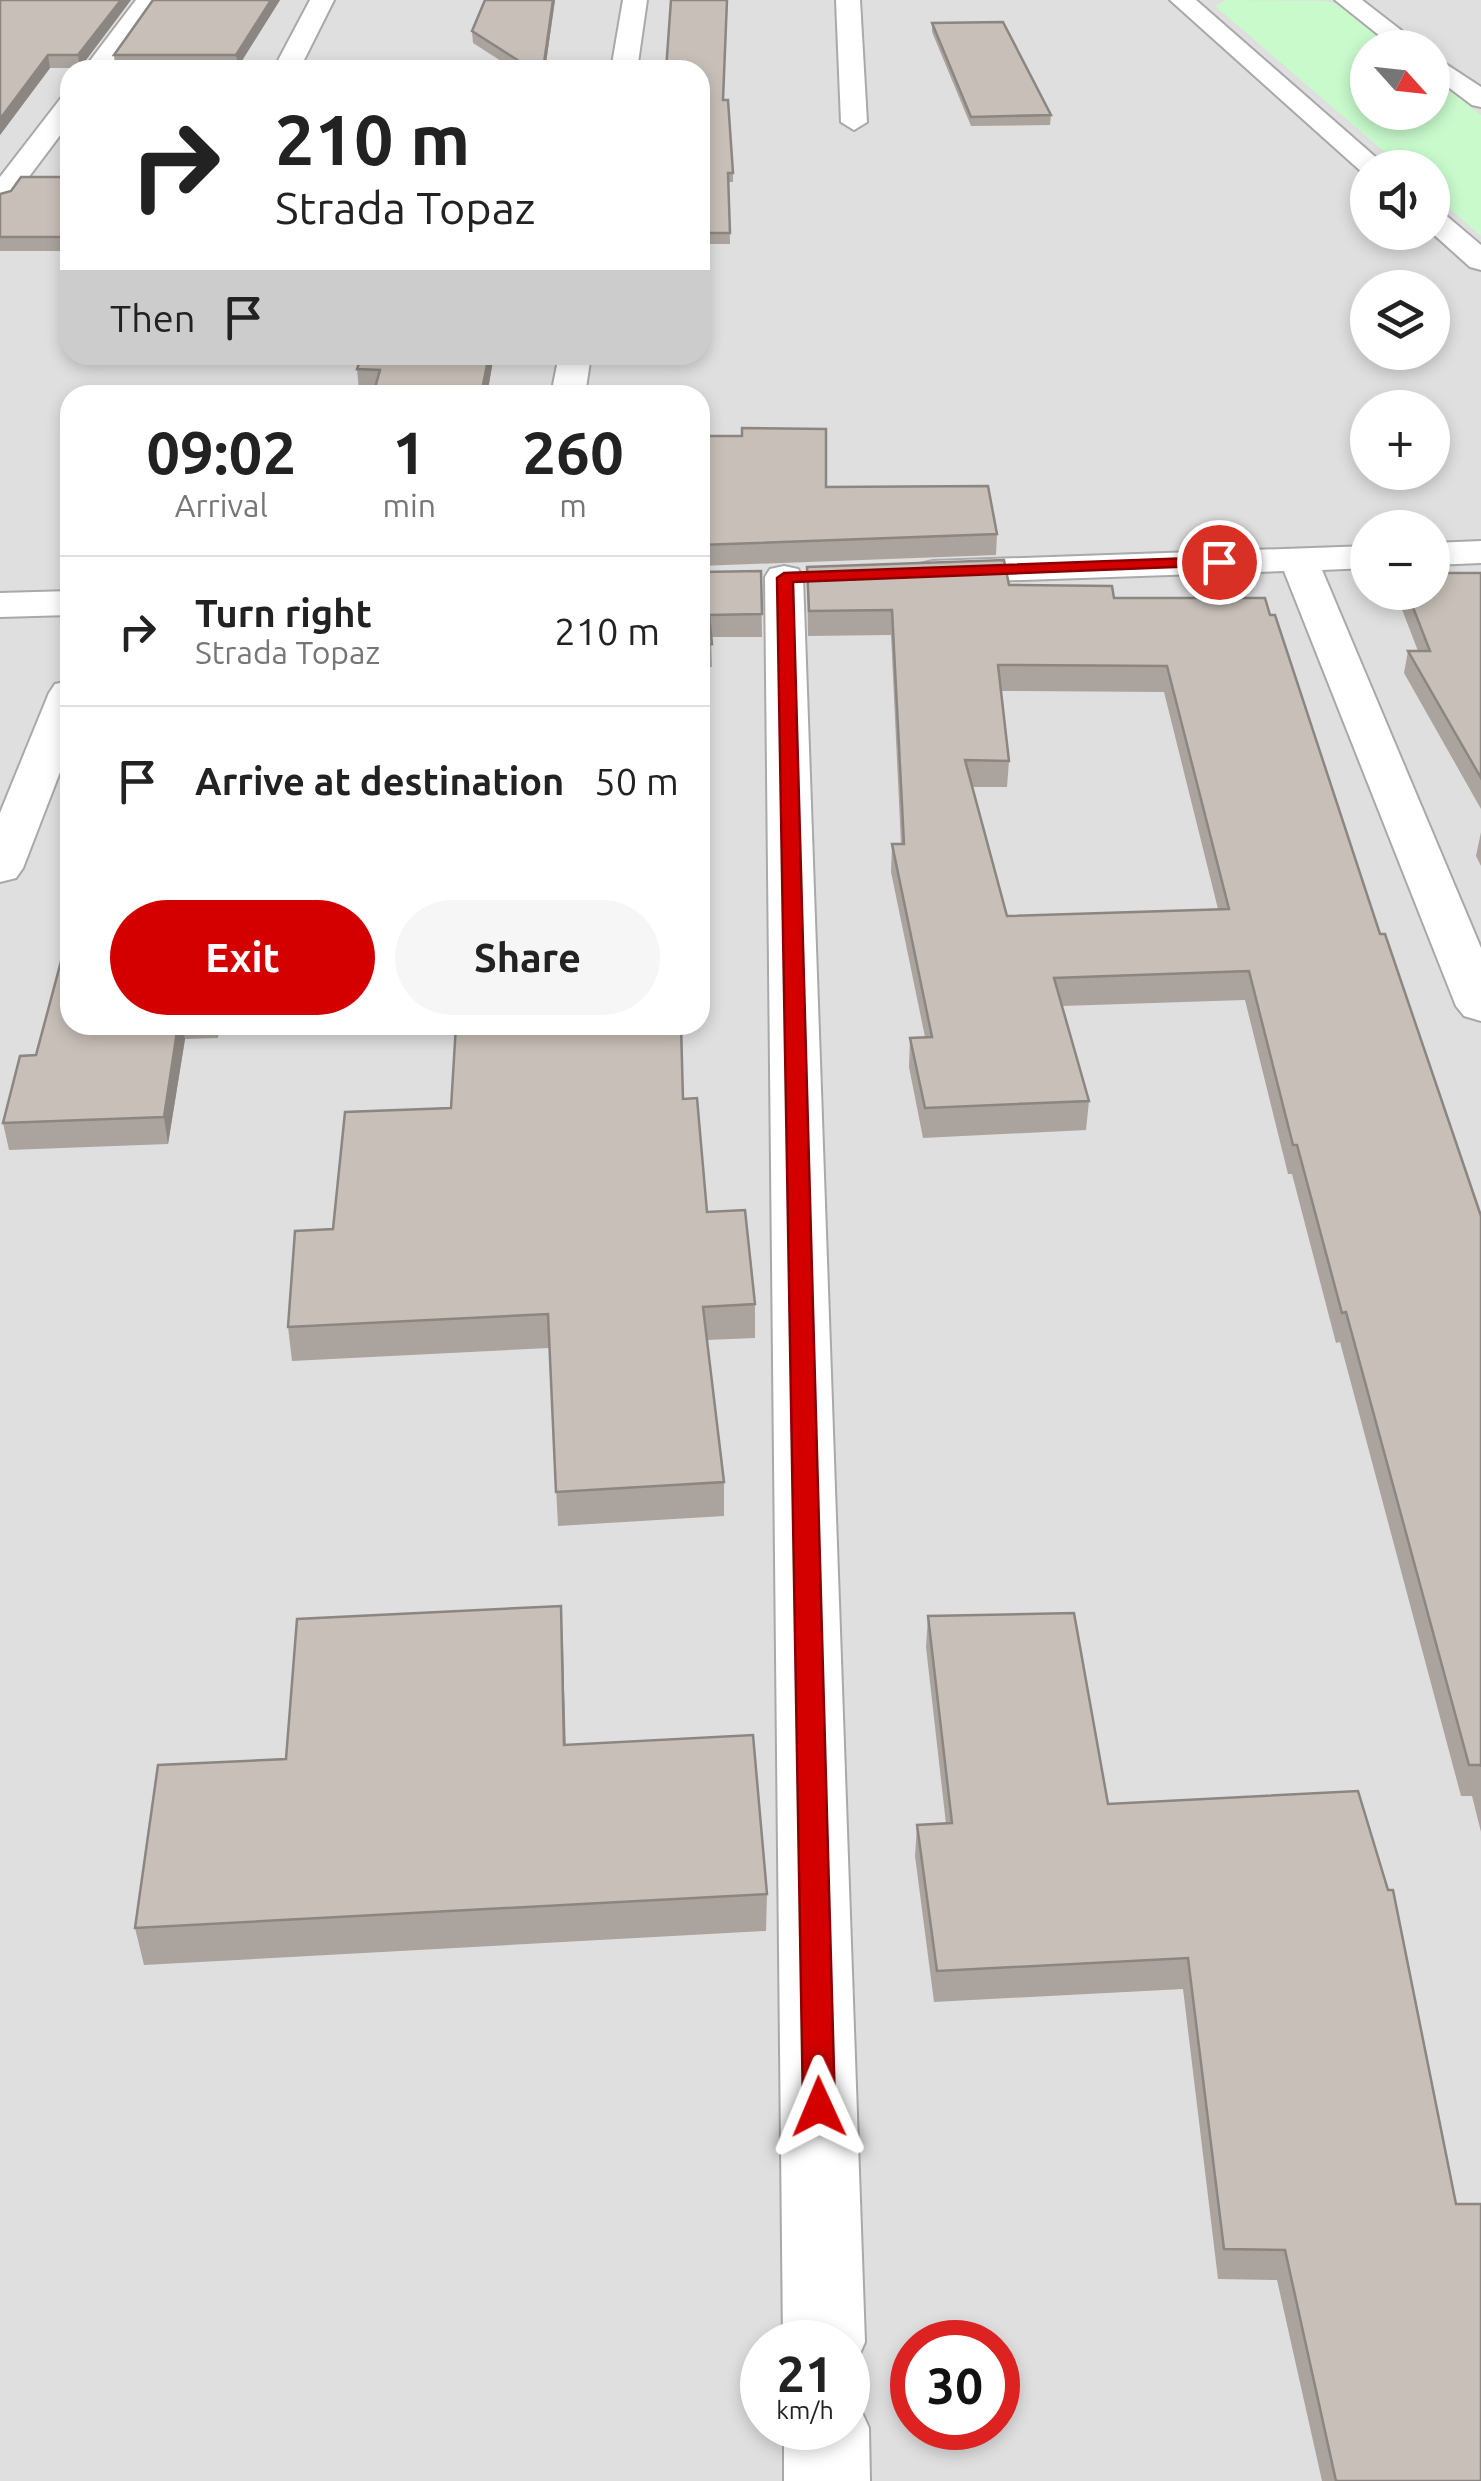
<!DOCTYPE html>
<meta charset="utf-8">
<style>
:root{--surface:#fff;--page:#f6f6f6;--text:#222;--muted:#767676;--line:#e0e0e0;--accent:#d40000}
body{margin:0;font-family:Ubuntu,sans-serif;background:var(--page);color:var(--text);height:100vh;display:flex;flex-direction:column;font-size:38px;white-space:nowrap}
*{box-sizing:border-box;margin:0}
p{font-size:32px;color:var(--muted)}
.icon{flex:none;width:55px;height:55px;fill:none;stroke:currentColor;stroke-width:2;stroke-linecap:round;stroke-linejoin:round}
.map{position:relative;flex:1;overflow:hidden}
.drawer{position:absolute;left:60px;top:385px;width:650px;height:650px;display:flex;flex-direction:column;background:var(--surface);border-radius:30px;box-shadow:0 5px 15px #0003}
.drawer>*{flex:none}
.banner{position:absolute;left:60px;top:60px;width:650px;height:305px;border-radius:30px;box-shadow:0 5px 15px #0003;background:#fff;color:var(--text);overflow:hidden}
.needle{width:65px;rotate:117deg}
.controls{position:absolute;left:1350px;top:30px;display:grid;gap:20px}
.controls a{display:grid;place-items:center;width:100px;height:100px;border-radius:50%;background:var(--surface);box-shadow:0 5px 15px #0003;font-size:50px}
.speed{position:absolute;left:740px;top:2320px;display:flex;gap:20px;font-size:50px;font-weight:700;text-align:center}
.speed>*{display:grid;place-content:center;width:130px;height:130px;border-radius:50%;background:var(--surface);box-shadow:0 5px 15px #0003;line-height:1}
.speed small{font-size:25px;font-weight:400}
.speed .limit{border:15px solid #d22;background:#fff;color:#111}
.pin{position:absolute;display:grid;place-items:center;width:85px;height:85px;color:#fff;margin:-42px;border:5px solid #fff;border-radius:50%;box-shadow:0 2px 10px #0007}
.me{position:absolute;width:110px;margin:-55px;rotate:359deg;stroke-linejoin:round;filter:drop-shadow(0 0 8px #0008)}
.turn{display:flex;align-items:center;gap:35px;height:210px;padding:0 50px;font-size:45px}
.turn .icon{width:130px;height:130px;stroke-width:2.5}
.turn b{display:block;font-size:70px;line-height:85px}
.then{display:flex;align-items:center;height:95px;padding:0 50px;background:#0003;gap:20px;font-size:38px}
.eta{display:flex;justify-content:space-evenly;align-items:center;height:170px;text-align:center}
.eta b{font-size:60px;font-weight:700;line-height:70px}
.action{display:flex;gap:20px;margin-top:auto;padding:20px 50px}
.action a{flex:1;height:115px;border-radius:60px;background:var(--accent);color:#fff;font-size:40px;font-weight:700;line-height:115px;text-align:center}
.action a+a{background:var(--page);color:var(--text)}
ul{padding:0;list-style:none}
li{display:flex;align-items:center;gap:30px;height:150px;padding:0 50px;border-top:2px solid var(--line)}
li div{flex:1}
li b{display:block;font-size:38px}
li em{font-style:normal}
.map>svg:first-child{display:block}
.residential{fill:#e0dfdf;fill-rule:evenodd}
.park{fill:#c8facc}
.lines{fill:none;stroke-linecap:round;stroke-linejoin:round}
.street-casing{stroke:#a9a9a9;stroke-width:4}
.street{fill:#fff;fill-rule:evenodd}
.wall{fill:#aba49e;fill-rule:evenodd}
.shaded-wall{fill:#8b8681}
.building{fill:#c7bfb8;stroke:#8b8681;stroke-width:2.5;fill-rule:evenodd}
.route{fill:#d40000;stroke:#8a0000;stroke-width:2.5}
</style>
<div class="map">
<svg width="1481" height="2481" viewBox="0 0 1481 2481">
<rect width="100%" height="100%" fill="#f2efe9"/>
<path class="residential" d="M0,0H1481V2481H0ZM1368,48H1432V112H1368ZM70,70H700V355H70ZM1368,168H1432V232H1368ZM1368,288H1432V352H1368ZM70,395H700V1025H70ZM1368,408H1432V472H1368ZM1368,528H1432V592H1368ZM762,2342H848V2428H762ZM912,2342H998V2428H912Z"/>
<path class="park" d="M1226,0L1327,1L1339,5L1393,47L1368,48V112H1432L1433,78L1481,115V236L1433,194L1432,168L1402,167L1215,6Z"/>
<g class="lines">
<g class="street-casing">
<g id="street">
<path d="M136,0H160L109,70H83Z"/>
<path d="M310,0H334L299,70H273Z"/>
<path d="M623,0H647L637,70H611Z"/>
<path d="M836,0H860L867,122L854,130L841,122Z"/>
<path d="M1170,0H1196L1388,168H1368V175L1364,174Z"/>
<path d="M1335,0H1362L1424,48H1395Z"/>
<path d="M1432,55L1481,87V107L1472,105L1432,75Z"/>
<path d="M70,96V122L10,202L0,205V177L61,98Z"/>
<path d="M1432,209L1442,212L1481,245V270L1470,267L1431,232Z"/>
<path d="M559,355H591L585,395H551Z"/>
<path d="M1481,541V563L1432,565V543Z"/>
<path d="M1368,546V568L1322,570L1481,948V1021L1464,1016L1456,1006L1284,571L933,583L920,580L914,572L920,564L933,561Z"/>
<path d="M784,566L798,569L803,577L865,2342L853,2370L848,2372V2342H783L765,577L770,569Z"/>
<path d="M70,591V615L0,617V593Z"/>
<path d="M70,681V746L23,868L16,878L0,882V813L49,693L55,684Z"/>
<path d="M848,2395L856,2399L869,2428L870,2481H784V2428H848Z"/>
</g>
</g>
<use href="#street" class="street"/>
</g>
<g class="wall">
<path d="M0,0H131L80,68H50L0,135Z"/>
<path d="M153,0H280L238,67L115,68L114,55Z"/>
<path d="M485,0H555L545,70H515L473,43L472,31Z"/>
<path d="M932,23L1051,115L1050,125L971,126L932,32Z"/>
<path d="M700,70L724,100L733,173V182H729L730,244H700Z"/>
<path d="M70,177V251H0V194Z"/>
<path d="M494,355L487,395H373L375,391H359L357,369Z"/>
<path d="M700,436H742L826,487L997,534L996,555L700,566Z"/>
<path d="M807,567L1009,585L1114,598L1380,934L1481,1216V1832L1472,1796H1461L1340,1342L1336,1343L1292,1174H1288L1245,1000L1062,1006L1089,1101L1086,1130L923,1138L909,1067L910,1038L925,1037L891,872L892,844H901L891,635L808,636ZM1001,691L1164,692L1218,909L1007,916L972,787H1007L1009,761Z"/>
<path d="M761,571L762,637H711L712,667H700V572Z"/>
<path d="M1481,573V809L1404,673L1408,651H1418L1396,594V592H1432Z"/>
<path d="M1481,832V866L1476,856Z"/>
<path d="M70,1025H220L218,1038L185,1039L168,1144L9,1150L3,1123L36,1055Z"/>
<path d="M683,1099L707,1212L755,1304V1338L707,1340L724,1482V1516L558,1526L549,1348L292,1361L288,1327L333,1229Z"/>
<path d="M561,1606L566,1745L767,1894L766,1931L144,1965L135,1928L286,1759Z"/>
<path d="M928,1616L1108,1804L1456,2204L1481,2481H1322L1277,2280L1218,2279L1183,1989L934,2002L915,1856L917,1825L946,1824L926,1647Z"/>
</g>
<g class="shaded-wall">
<path d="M121,0H131L80,68L78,55Z"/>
<path d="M271,0H280L238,67L236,55Z"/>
<path d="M553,0H555L545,70H543Z"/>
<path d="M48,55L50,68L0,135V119Z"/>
<path d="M489,355H494L487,395H481Z"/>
<path d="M178,1025H182L185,1039L168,1144L164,1117Z"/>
<path d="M561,1606L563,1643L566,1782L564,1745Z"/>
</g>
<g class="building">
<path d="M0,0H121L78,55H48L0,119Z"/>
<path d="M153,0H271L236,55H114Z"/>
<path d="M485,0H553L543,70H533L472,31Z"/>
<path d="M671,0H727L723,100H728L733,173H728L730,233H700V70H666Z"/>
<path d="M1003,22L1051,115L971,117L932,23Z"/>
<path d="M21,177H70V237H0V194L11,191Z"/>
<path d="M362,355H489L481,395H373L380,370L357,369Z"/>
<path d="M742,428L826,429V487L988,486L997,534L700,545V436H742Z"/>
<path d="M1004,560L1009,585L1112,586L1114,598H1265L1270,615H1275L1380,934H1385L1481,1216V1767V1765H1469L1346,1312L1342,1313L1297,1145H1293L1249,971L1054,978L1089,1101L925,1108L910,1038L932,1037L892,844H904L892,610L809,611L807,567ZM998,665L1167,666L1229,909L1007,916L965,760L1009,761Z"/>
<path d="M761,571L762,614L709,615L712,644L700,645V572Z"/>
<path d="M1432,573H1481V778L1408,651H1430L1407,592H1432Z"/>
<path d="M63,954H70V1025H178L164,1117L3,1123L20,1056L36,1055Z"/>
<path d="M456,1025H681L683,1099L697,1098L707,1212L745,1210L755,1304L703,1307L724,1482L556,1492L548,1314L288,1327L295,1231L333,1229L345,1112L451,1108Z"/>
<path d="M561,1606L564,1745L753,1735L767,1894L135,1928L158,1765L286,1759L297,1619Z"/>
<path d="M1074,1613L1108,1804L1358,1791L1388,1890H1393L1456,2204H1481V2481H1336L1285,2250L1224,2249L1188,1958L937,1971L917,1825L952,1823L928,1616Z"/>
</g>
<path class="route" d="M1219,557L1225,559V565L793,582L835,2107L830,2117L819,2121L808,2117L803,2107L777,578L784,573Z"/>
</svg>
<div class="controls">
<a><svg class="needle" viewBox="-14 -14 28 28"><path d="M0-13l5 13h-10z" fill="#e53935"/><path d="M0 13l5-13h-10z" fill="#767676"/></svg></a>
<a><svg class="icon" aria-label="sound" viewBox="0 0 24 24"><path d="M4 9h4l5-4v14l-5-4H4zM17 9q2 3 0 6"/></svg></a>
<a><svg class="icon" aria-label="layers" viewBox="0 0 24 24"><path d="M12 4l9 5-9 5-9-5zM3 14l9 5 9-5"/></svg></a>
<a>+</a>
<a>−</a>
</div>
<div class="speed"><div>21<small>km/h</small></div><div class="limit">30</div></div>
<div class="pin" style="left:1219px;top:562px;background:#d93025"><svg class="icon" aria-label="arrive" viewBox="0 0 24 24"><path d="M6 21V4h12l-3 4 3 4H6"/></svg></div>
<svg class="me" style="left:819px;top:2107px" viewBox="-20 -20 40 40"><path d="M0-17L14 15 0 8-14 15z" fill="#d40000" stroke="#fff" stroke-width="4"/></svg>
<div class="banner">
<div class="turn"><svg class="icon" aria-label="right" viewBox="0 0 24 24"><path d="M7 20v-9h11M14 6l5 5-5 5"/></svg><div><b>210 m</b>Strada Topaz</div></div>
<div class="then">Then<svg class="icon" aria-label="arrive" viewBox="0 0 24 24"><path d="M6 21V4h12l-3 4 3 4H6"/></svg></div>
</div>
<section class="drawer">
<div class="eta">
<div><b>09:02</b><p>Arrival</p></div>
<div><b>1</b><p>min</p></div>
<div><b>260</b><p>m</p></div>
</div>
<ul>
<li><svg class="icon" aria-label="right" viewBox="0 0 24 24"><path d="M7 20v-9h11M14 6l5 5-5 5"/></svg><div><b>Turn right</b><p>Strada Topaz</p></div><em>210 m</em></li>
<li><svg class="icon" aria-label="arrive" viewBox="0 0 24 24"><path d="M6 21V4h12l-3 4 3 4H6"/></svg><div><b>Arrive at destination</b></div><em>50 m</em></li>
</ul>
<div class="action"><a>Exit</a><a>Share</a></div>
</section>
</div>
